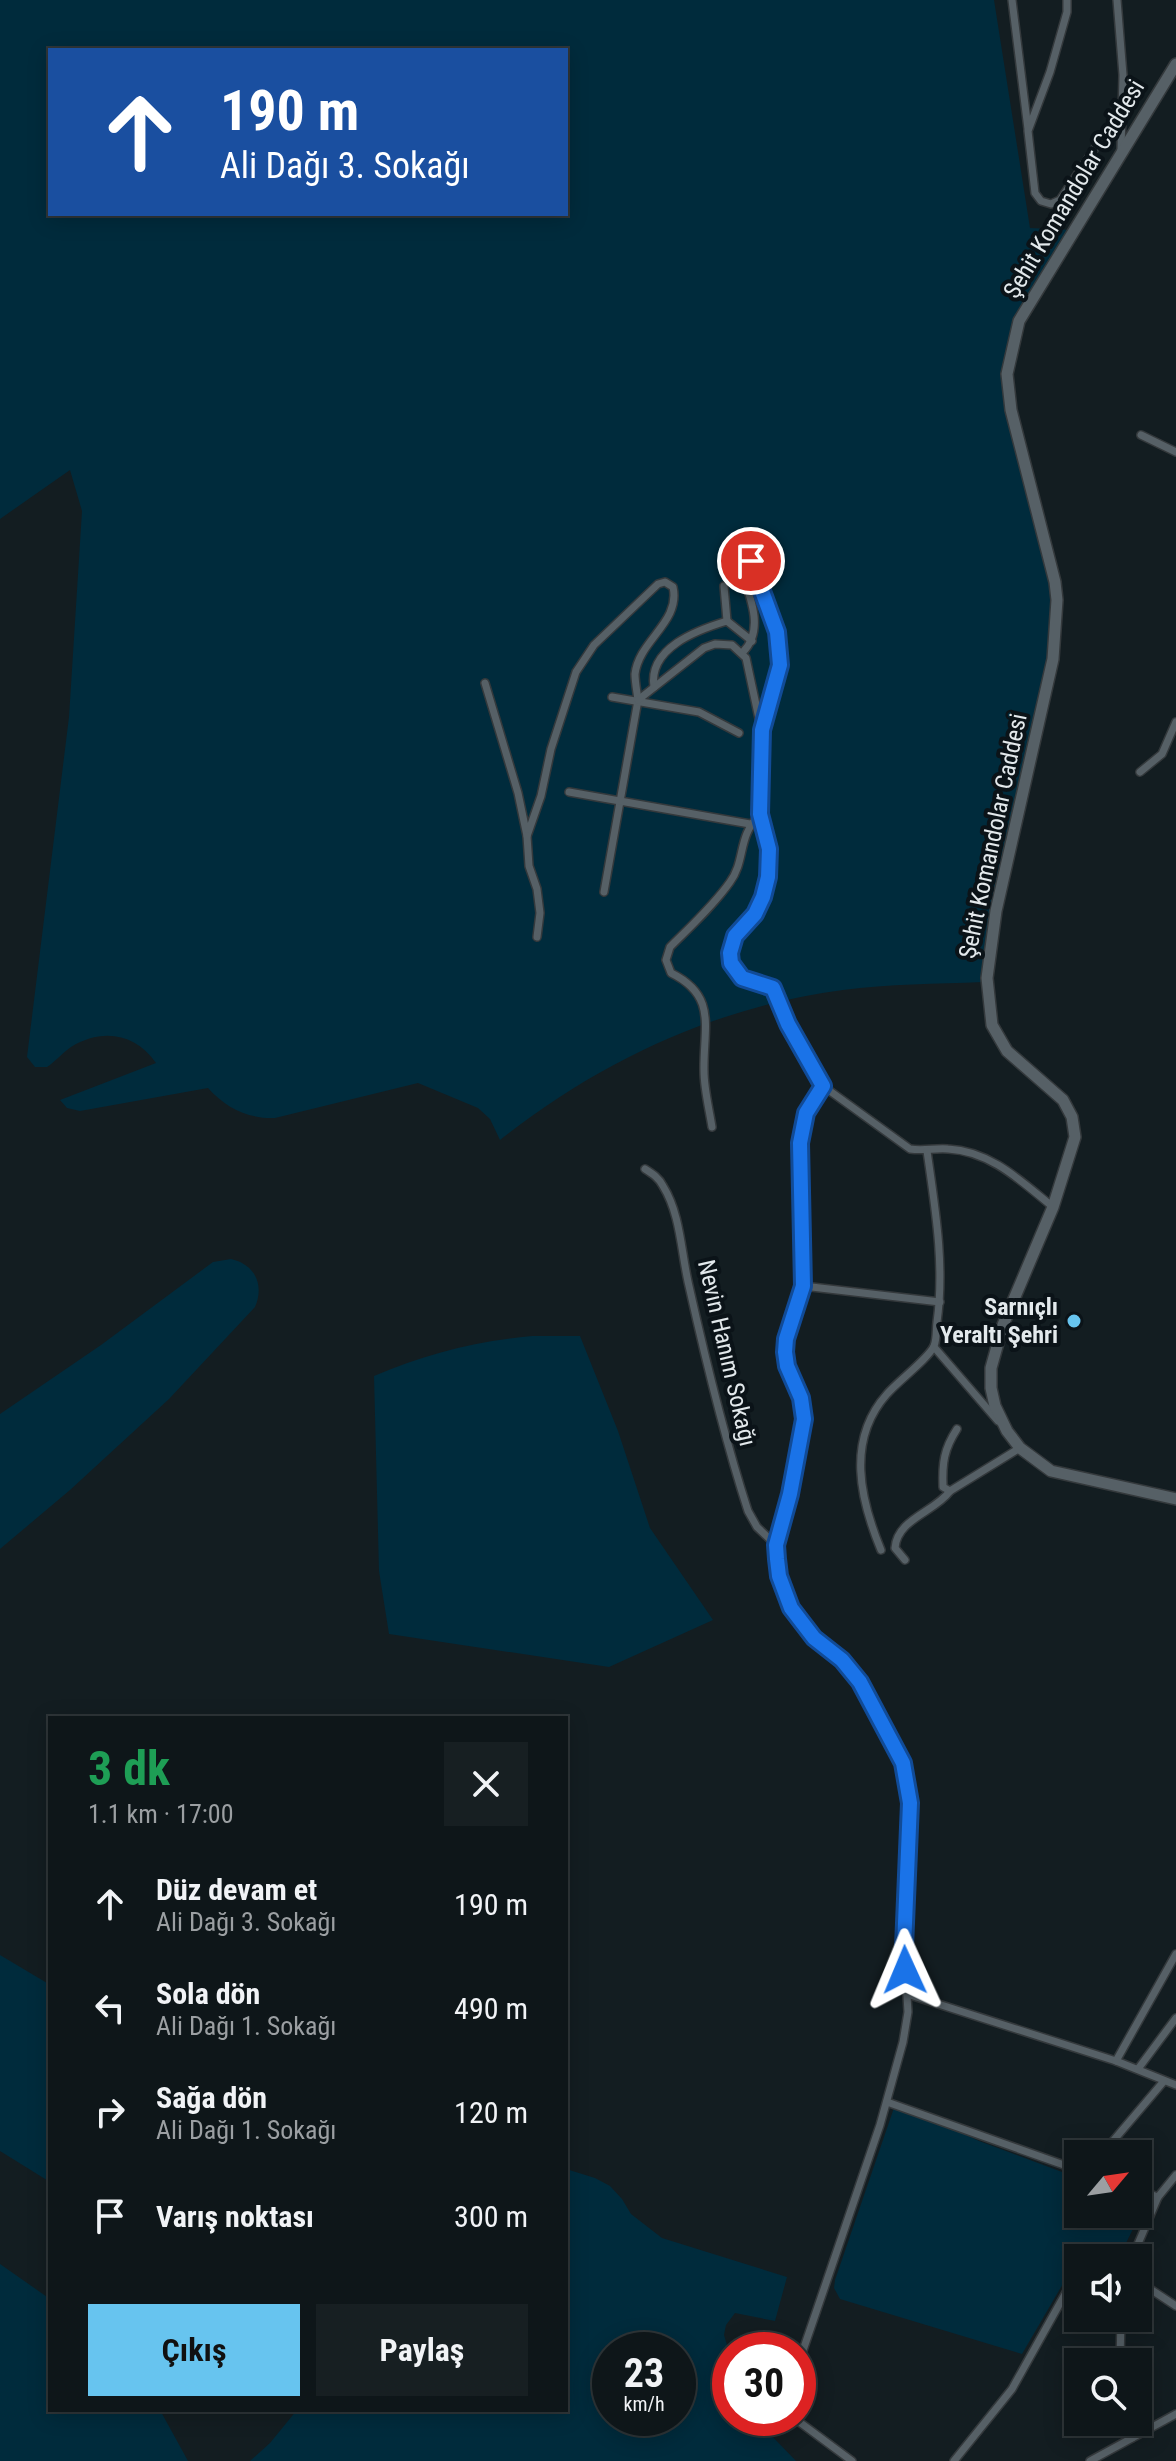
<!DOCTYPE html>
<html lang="tr">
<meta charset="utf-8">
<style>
:root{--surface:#0e1619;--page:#171f22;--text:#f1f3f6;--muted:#9b9fa2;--line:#2e3538;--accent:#67c4ef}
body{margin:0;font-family:"Roboto Condensed",sans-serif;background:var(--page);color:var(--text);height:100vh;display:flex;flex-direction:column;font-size:30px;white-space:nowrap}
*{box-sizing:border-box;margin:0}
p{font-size:26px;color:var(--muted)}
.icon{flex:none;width:44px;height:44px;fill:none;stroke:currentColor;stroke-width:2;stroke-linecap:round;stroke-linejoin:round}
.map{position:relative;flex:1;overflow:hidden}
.sheet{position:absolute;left:48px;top:1716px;width:520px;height:696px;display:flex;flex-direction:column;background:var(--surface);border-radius:0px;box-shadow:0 4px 20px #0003,0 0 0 2px var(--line)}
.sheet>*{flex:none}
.guide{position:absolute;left:48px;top:48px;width:520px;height:168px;border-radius:0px;box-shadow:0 4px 20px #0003,0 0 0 2px var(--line);background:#1a4fa0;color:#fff;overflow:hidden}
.needle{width:52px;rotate:61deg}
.fabs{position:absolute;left:1064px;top:2140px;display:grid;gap:16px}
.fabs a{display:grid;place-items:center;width:88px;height:88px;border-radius:0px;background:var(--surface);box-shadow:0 4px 20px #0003,0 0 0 2px var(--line);font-size:40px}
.speed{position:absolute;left:592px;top:2332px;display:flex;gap:16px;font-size:40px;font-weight:700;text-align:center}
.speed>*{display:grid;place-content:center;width:104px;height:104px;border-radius:50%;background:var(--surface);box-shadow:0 4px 20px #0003,0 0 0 2px var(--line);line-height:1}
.speed small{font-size:20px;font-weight:400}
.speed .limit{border:12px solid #d22;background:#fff;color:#111}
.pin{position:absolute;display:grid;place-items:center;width:68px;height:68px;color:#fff;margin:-34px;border:4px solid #fff;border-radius:50%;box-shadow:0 2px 8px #0007}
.me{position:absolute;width:88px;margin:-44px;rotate:359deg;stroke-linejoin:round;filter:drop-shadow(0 0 6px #0008)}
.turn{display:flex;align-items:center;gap:28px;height:168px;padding:0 40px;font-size:36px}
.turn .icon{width:104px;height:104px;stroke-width:2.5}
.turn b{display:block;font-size:56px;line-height:68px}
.round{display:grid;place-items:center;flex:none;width:84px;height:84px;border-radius:0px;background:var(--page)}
.overview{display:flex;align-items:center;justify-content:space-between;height:136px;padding:0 40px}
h1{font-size:48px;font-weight:700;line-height:60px;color:#1e9e55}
.cta{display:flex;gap:16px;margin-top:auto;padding:16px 40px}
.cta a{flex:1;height:92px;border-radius:0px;background:var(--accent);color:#111;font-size:32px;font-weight:700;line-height:92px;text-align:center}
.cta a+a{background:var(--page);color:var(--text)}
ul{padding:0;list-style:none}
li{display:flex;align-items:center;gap:24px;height:104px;padding:0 40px}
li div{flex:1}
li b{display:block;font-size:30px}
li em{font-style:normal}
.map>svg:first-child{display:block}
.green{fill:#002b3c;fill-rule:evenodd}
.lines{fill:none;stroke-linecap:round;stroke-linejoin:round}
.street-casing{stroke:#34393c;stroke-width:10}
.secondary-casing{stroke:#34393c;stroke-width:14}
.street{stroke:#566066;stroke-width:7}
.secondary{stroke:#566066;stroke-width:11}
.route-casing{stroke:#114b97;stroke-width:20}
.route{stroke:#1a73e8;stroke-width:14}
.poi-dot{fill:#67c4ef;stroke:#0b1318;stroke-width:3}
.labels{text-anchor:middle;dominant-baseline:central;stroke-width:8;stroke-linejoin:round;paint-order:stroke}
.street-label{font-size:24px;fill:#e3e9ec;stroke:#0b1318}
.poi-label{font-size:24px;font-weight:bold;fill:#e3e9ec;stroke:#0b1318;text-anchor:end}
</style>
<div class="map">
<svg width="1176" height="2461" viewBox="0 0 1176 2461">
<rect width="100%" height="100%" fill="#131d21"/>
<g class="green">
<path d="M0,0H994L1030,228L1071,230L1020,316L1009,388L1051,564L1056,630L983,982C936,984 889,984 843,990C715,1007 600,1061 500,1140L490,1119L478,1108L418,1083L275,1118C248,1119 226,1108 208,1088L80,1111L67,1108L60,1100L156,1063C135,1033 102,1028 71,1047C62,1053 55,1062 47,1067H35L27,1057L69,717L82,511L70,470L0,519ZM50,50H566V214H50Z"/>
<path d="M231,1259C254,1264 265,1284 255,1307L169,1399L70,1490L0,1549V1414L101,1345L213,1262Z"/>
<path d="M532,1336H580L618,1431L650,1528L713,1620L609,1667L389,1634L379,1571L374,1376C425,1354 476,1341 532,1336Z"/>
<path d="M0,1955L47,1983L50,1982V2182L0,2151Z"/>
<path d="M896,2102L979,2141L1078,2178V2214H1138V2200L1146,2203L1125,2245L1112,2251L1089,2245L1078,2258L1022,2354L840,2299L834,2288L835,2280Z"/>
<path d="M566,2169L595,2178L610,2186L622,2199L631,2214L662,2238L787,2277L775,2321L735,2313L726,2325L724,2335L730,2355V2418H771L767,2431L796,2461H250L270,2443L297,2410H566ZM678,2350V2418H610V2350Z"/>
<path d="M0,2264L50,2299V2410H160L188,2461H0Z"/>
</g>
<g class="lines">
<g class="street-casing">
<g id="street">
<path d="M1012,0L1028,129"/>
<path d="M1067,0V12L1050,72L1028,131L1035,193L1041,201L1051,204L1060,200L1122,108"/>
<path d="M1117,0L1123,75L1121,150"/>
<path d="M1141,435L1176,452"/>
<path d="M724,586L727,621"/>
<path d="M743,652C767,628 747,590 738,561L740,557L746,555L751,559L777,632L780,665L762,730L760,814L769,849L768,877L763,897L755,914L735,936L730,953L735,971L742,978L773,988L788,1024L823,1086L910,1149C923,1151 935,1148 948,1149C991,1151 1022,1182 1053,1207"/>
<path d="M485,683L518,793L527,836L541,796L551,749L576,672L594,645L658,584L665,582L673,587C681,622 639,640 635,674C635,682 637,692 638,700L604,892"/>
<path d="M654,687C648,648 697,630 727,621L752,641"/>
<path d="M612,697L699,712L739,733"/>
<path d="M638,700L704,648L715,644L732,645L746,658L761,728"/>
<path d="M1140,772L1162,754L1176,722"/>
<path d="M569,792L750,824"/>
<path d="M527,836L529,866L537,889L540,913L537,937"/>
<path d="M712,1127C709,1108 704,1089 704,1071C703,1028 718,996 671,973L666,960L670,947C690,927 714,905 730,882C746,860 737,837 760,814"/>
<path d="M645,1169C653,1174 659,1178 663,1186C681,1215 681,1253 689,1286C706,1362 724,1437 748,1511L757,1527L776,1545"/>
<path d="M803,1286L940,1302"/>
<path d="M934,1347L998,1421"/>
<path d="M950,1491L943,1487C942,1463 944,1449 957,1429"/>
<path d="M881,1550C860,1499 846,1440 887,1394C897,1382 929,1358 934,1346C937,1339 936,1329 937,1322C945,1265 935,1207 927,1151"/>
<path d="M905,1560L895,1548C897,1519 935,1512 950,1491L1020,1448"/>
<path d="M907,1994L1116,2061L1176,2085"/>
<path d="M1116,2061L1176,1954"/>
<path d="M1138,2069L1176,2018"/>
<path d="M887,2102L1078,2170"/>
<path d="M1102,2154L1164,2081"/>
<path d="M1138,2190L1158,2197"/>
<path d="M1132,2258L1158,2197L1176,2175"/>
<path d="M1138,2281L1176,2306"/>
<path d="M1120,2362L1121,2318"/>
<path d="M798,2365L880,2125L903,2042L908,2012L904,1947L910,1803L903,1763L860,1682L842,1660L814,1638L791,1608L779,1576L777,1559L776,1545L790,1494L804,1419L801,1398L787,1366L785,1352L786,1339L803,1286L800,1143L806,1113L823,1086"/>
<path d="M794,2418L852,2461"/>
<path d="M1130,2422L1132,2438"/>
<path d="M954,2461L1012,2389L1078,2271"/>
<path d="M1090,2461L1176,2414"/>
</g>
</g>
<g class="secondary-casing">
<path id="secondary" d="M1176,64L1019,321L1007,374L1011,410L1055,582L1057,600L1053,659L996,911L987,978L992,1025L1007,1051L1063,1100L1072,1117L1075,1137L1053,1207L1003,1325L991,1368V1388L995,1406L1007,1431L1020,1448L1051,1471L1176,1499"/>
</g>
<use href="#street" class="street"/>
<use href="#secondary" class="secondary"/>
</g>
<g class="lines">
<g class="route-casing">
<path id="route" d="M751,561L777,632L780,665L762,730L760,814L769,849L768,877L763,897L755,914L735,936L730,953L731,963L742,978L773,988L788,1024L823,1086L806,1113L800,1143L803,1286L786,1339L785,1352L787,1366L801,1398L804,1419L790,1494L776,1545L777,1559L779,1576L791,1608L814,1638L842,1660L860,1682L903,1763L910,1803L904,1947L905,1970"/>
</g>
<use href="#route" class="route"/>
</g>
<circle class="poi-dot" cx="1074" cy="1321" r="8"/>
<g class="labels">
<g class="street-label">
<text transform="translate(1074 189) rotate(-59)">Şehit Komandolar Caddesi</text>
<text transform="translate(993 836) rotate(-78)">Şehit Komandolar Caddesi</text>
<text transform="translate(727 1353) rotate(77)">Nevin Hanım Sokağı</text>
</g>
<g class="poi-label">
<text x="1058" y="1307">Sarnıçlı<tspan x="1058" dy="28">Yeraltı Şehri</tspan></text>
</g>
</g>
</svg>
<div class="fabs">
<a><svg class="needle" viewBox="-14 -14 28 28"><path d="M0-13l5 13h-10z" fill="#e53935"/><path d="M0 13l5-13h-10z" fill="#9b9fa2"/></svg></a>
<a><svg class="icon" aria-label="sound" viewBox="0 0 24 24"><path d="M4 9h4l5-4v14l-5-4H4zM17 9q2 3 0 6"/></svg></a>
<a><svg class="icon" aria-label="search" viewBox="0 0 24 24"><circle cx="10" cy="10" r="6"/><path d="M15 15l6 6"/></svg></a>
</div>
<div class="speed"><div>23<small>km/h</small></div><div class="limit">30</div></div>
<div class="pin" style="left:751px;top:561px;background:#d93025"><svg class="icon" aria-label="arrive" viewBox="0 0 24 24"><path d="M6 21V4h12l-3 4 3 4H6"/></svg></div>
<svg class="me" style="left:905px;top:1970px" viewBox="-20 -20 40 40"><path d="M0-17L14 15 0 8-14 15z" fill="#1a73e8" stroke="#fff" stroke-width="4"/></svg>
<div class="guide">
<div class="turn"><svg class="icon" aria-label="ahead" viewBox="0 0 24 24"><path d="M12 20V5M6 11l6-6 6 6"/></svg><div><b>190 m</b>Ali Dağı 3. Sokağı</div></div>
</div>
<section class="sheet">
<div class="overview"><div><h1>3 dk</h1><p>1.1 km · 17:00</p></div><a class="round"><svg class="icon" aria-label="close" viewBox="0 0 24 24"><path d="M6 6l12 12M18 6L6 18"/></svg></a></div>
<ul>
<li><svg class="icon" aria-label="ahead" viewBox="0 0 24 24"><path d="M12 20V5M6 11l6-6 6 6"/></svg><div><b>Düz devam et</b><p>Ali Dağı 3. Sokağı</p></div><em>190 m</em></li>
<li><svg class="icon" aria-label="left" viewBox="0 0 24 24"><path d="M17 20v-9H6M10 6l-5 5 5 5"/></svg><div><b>Sola dön</b><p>Ali Dağı 1. Sokağı</p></div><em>490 m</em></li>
<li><svg class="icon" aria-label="right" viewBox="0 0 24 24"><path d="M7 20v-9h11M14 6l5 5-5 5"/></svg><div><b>Sağa dön</b><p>Ali Dağı 1. Sokağı</p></div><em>120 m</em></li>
<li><svg class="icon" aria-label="arrive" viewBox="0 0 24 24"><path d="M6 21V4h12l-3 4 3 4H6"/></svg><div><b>Varış noktası</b></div><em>300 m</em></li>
</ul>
<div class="cta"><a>Çıkış</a><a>Paylaş</a></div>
</section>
</div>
